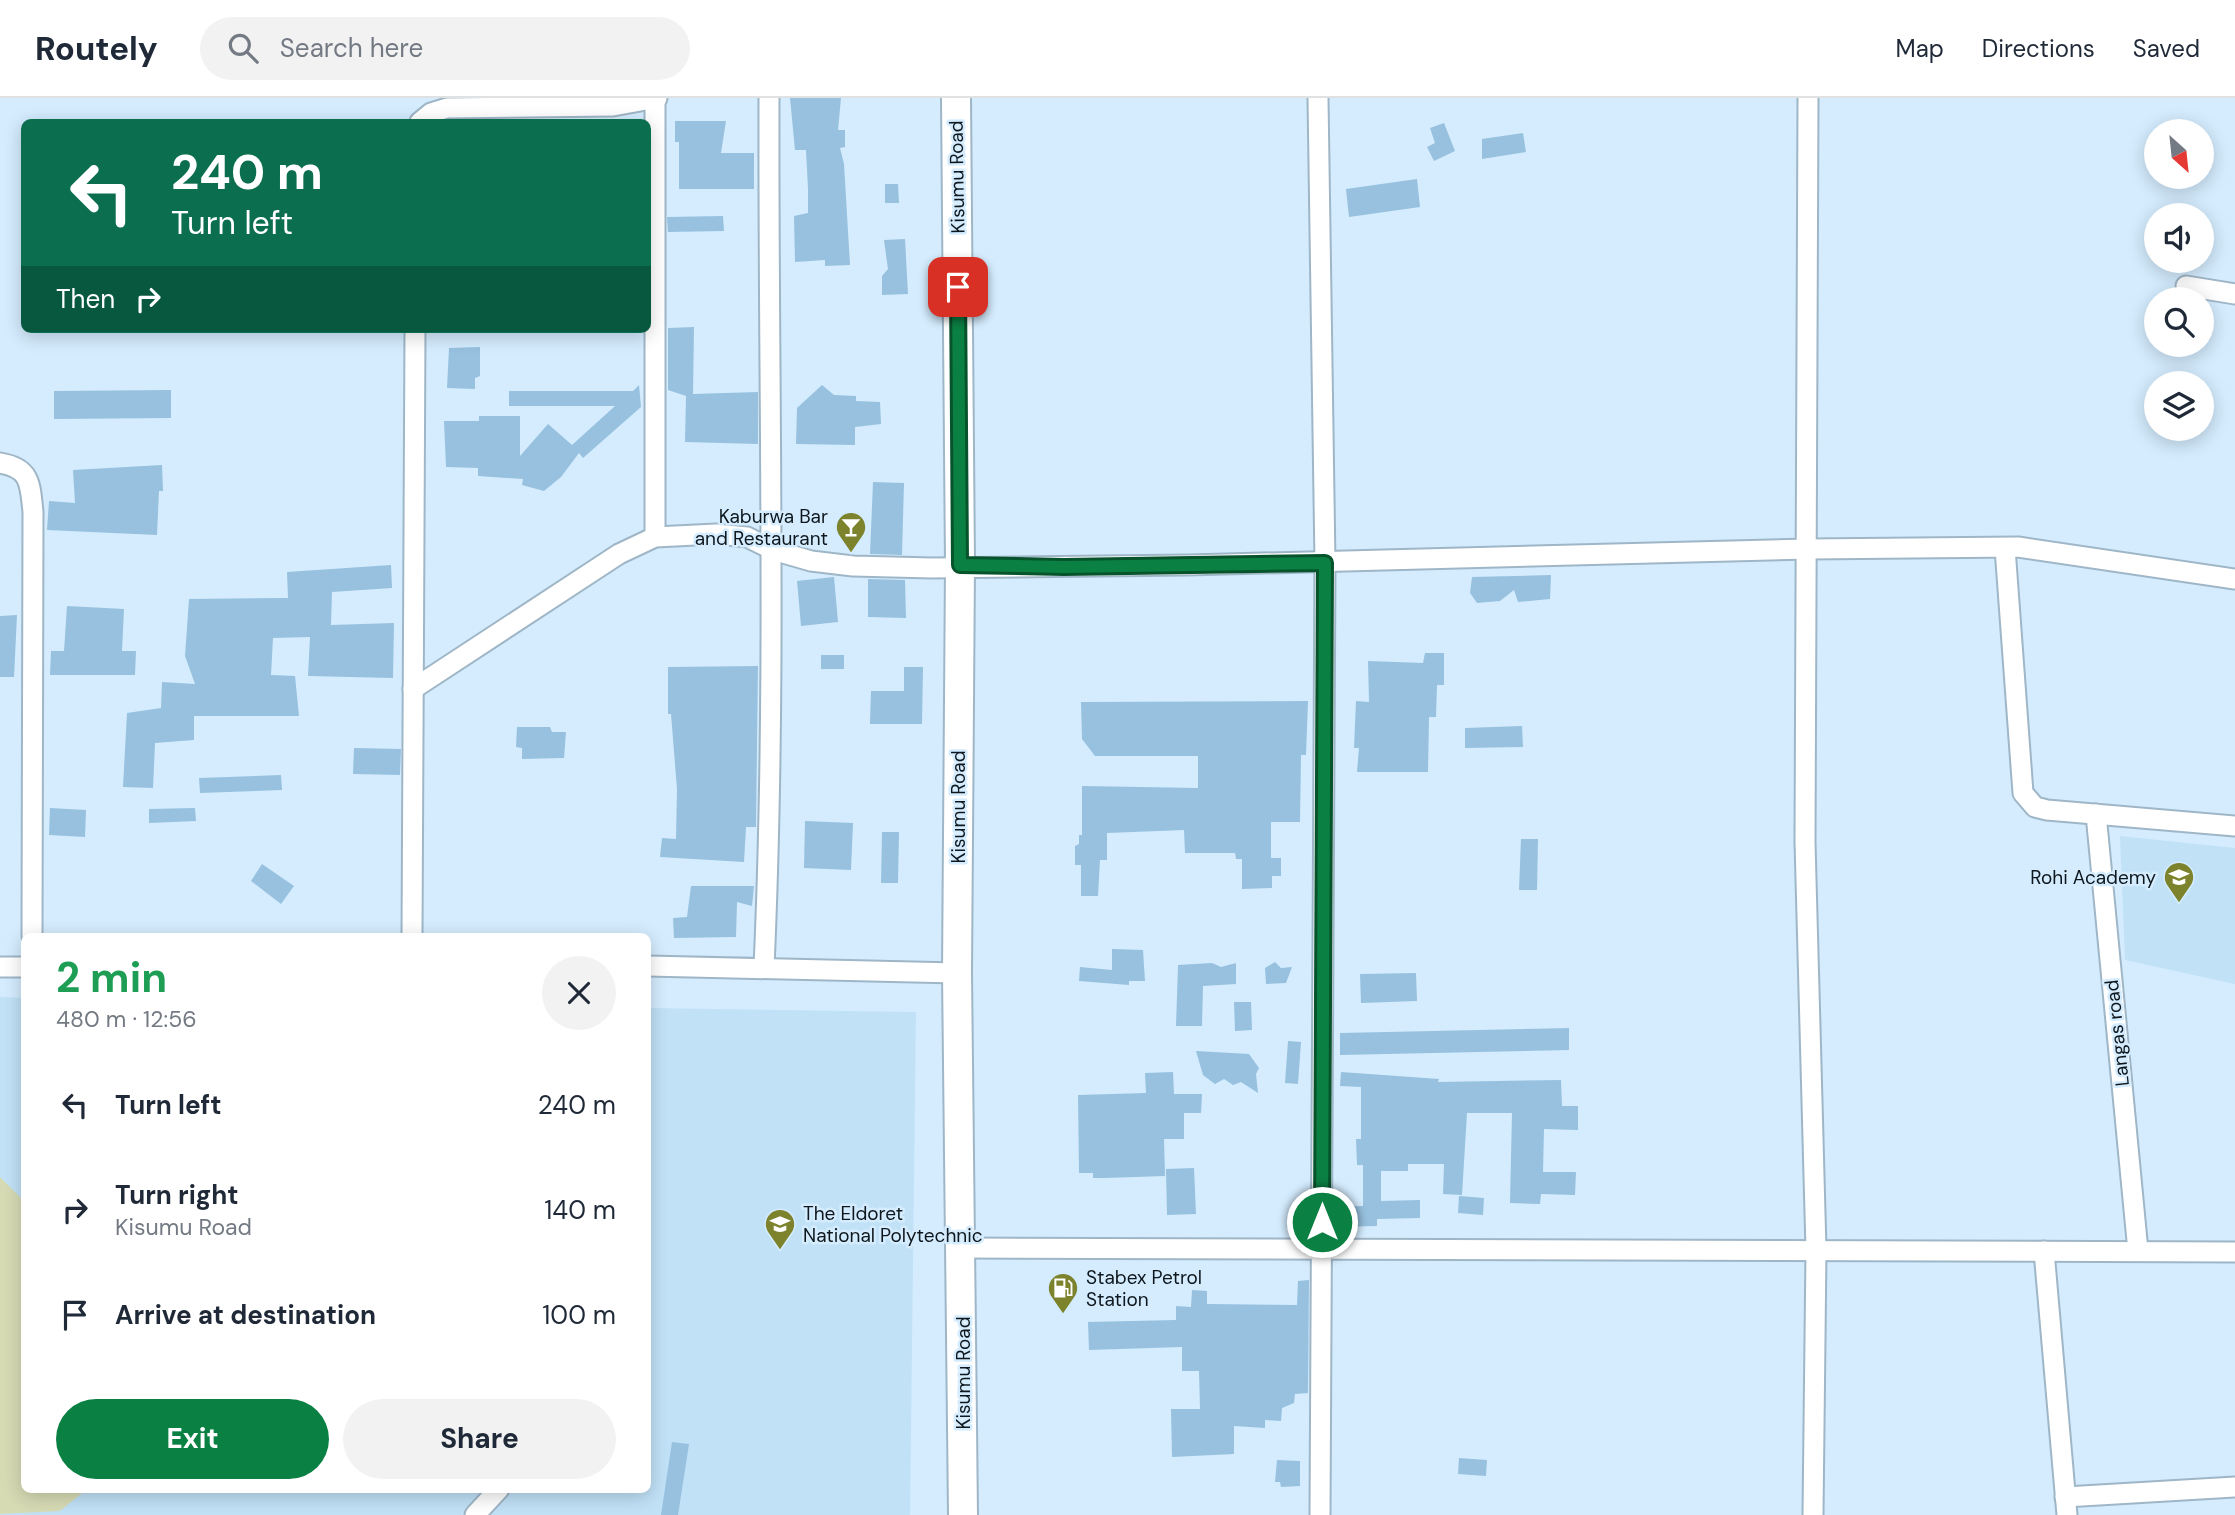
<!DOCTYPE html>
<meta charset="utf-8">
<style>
:root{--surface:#fff;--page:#f2f2f3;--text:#1f2937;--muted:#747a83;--line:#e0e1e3;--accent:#0b8043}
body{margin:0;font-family:"DM Sans",sans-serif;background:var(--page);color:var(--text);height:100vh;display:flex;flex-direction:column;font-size:26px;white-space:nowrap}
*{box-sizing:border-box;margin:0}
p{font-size:23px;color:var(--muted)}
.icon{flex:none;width:38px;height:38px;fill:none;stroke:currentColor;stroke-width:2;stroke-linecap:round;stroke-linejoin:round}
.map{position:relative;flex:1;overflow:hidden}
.panel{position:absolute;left:21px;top:835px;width:630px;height:560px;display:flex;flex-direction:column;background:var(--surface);border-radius:10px;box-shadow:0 4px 18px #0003}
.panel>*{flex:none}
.guide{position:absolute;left:21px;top:21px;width:630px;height:214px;border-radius:10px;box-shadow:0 4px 18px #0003;background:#0b6e4f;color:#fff;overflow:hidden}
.needle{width:46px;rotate:153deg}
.controls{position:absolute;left:2144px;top:21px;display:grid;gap:14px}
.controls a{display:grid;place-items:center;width:70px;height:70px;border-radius:50%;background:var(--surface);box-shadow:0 4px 18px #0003;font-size:35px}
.pin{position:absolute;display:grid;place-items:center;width:60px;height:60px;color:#fff;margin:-30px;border-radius:14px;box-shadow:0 4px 10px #0006}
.me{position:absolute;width:77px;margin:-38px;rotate:0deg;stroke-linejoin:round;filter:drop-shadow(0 0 5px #0008)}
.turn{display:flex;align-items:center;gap:24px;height:147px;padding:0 35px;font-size:32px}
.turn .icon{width:91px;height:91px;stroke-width:2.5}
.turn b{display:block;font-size:49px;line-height:60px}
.then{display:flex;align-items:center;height:66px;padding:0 35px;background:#0003;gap:14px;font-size:26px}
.round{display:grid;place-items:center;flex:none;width:74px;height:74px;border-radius:37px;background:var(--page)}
.head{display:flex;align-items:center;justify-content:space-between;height:119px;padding:0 35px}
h1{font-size:42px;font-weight:700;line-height:52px;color:#1e9e55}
.cta{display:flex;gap:14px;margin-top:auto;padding:14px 35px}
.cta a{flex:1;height:80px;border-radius:42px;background:var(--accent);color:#fff;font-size:28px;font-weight:700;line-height:80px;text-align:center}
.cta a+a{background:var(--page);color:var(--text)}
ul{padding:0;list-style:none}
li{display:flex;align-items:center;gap:21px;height:105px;padding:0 35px}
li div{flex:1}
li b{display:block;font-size:26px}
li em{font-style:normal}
header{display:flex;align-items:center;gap:42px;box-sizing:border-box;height:98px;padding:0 35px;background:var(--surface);border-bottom:2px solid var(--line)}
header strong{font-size:33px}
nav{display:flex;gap:38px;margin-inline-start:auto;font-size:24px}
.search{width:490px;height:63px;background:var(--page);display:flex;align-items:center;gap:18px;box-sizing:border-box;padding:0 24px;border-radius:38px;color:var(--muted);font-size:26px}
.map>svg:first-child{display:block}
.built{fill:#c1e1f7}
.garden{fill:#d7dbb4}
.building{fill:#97c1df}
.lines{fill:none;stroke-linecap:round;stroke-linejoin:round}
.minor-casing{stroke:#9fb6c7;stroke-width:23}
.highway-casing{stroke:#9fb6c7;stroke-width:32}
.minor{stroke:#fff;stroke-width:19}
.highway{stroke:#fff;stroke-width:28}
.route-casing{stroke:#07532c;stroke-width:18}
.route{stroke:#0b8043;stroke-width:12}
.labels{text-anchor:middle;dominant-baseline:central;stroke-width:5;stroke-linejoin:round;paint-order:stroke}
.street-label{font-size:19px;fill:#0e171d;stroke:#d4ecfe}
.poi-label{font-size:19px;fill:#0e171d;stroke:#d4ecfe;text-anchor:end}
</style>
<header>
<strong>Routely</strong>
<div class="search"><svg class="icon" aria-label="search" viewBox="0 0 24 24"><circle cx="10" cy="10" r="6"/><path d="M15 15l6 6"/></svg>Search here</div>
<nav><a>Map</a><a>Directions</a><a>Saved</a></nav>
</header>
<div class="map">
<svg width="2235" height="1417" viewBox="0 0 2235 1417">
<rect width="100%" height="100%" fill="#d4ecfe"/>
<g class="built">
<path d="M2120,738L2235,750V886L2125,862Z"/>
<path d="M0,899L24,900V1391H648V910L916,914L910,1417H0Z"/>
</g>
<path class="garden" d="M0,1079L24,1103V1391H87L60,1413L0,1416Z"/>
<g class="building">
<path d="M790,0H841L838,32H845V49L840,50L844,66L850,167L825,168V162L795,164L794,118L808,115V91L806,52H795Z"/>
<path d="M675,23H726L721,55H754V91H679V44H675Z"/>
<path d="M1444,25L1455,53L1434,63L1427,49L1435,45L1430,30Z"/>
<path d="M1523,35L1526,54L1482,61V41Z"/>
<path d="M1417,81L1420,109L1349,119L1346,91Z"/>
<path d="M885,86H898L899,105H885Z"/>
<path d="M723,118L724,133L668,134L667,119Z"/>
<path d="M905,141L908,196L882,197V178L888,171L884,142Z"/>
<path d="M694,229L693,296L758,294V346L685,344L686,298L668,292V230Z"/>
<path d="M480,249V278L475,280V291L447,290L449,250Z"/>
<path d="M639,287L641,309L583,360L579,355L561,379L544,393L522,387L523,381L478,378V370L446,369L444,323H479V318H520V358L548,326L572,347L615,308H509V293H633Z"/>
<path d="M822,287L834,297L856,298V303L880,304L881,326L855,329V347L796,346L797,310Z"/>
<path d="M171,292V320L54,321V293Z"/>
<path d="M162,367L163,393H159L157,437L47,432L49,403L75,405L73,372Z"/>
<path d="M873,384L904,385L902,457L870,456Z"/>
<path d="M391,467L392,490L332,494L331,527L394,525L393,580L308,578L310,539L273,540L271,577L295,578L299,618H194V642L155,645L153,690L123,689L127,615L161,610L162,584L195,586L185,558L189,501L288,500L287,474Z"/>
<path d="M1551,477L1550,501L1518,504L1514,492L1500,503L1477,505L1470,495L1472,479Z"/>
<path d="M834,479L838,524L801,528L797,483Z"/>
<path d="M868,481L905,482L906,520L868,519Z"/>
<path d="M67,508L124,511L122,553H136L135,577H50L51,553H64Z"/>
<path d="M17,517L14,579H0V518Z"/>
<path d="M1425,555H1444V587H1437L1436,619H1429L1428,674H1357L1359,650H1354L1356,603L1369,604L1368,563L1423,565Z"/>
<rect x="821" y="557" width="23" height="14"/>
<path d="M758,568L756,729H746L744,764L660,759L662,740L676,741L677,691L671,616H668V569Z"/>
<path d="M904,569H923L922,626H870L871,593H904Z"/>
<path d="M1308,603L1306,657H1301L1300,724H1271V760H1281V778H1272V790L1242,791V761H1236L1235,755H1185L1184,732L1107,735V762H1100L1098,798H1081V767H1075V748L1079,746V737H1082V688L1198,690V658H1095L1082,641L1081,604Z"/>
<path d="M1522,628L1523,649L1465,650V630Z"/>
<path d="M517,629H550L552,634H566L564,660L522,661V650L516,649Z"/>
<path d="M354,650L401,651L400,677L353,676Z"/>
<path d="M281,677L282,692L200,695L199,680Z"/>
<path d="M50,710L86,712L85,739L49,737Z"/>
<path d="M195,710L196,723L149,725V711Z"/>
<path d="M805,723L853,725L851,772L804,770Z"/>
<path d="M882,734H899L898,785H881Z"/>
<path d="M1521,741H1538L1537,792H1519Z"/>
<path d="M262,766L294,788L281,806L251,783Z"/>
<path d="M691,788H754L752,808L737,804L736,839L674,840L673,820L687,819Z"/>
<path d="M1112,851L1143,852L1145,883H1129V887L1079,883L1080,869L1112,872Z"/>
<path d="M1275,864L1281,870L1292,869L1286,885L1266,886L1265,870Z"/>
<path d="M1212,865L1221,869L1236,865V886L1203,888L1202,928H1176L1178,867Z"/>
<path d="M1416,875L1417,903L1361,905L1360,876Z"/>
<path d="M1234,904H1251L1252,932L1235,933Z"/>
<path d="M1569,930V952L1340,957V935Z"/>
<path d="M1288,943L1301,944L1298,986L1285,985Z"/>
<path d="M1196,953L1249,956L1259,970L1256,976L1258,995L1241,984L1233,987L1224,981L1215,986L1203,977Z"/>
<path d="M1173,974L1174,996H1202L1201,1015H1184V1041H1164L1165,1078L1105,1080H1093V1075H1079L1078,997L1146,995L1145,975Z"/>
<path d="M1341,974L1439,981L1438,984L1561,982L1562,1008H1578V1032L1544,1031L1543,1074H1576L1575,1097L1541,1096L1540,1106L1510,1105L1512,1015H1467L1462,1097L1443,1096L1444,1066H1408V1073H1381V1103L1420,1102V1120L1377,1121V1128L1334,1129V1109L1363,1108V1067H1357L1356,1041H1361V989L1340,988Z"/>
<path d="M1194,1070L1196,1116L1167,1117L1166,1071Z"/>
<path d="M1459,1098L1484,1100L1483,1117L1458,1115Z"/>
<path d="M1309,1182L1308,1295L1295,1296L1294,1305L1282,1310L1281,1323L1265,1322V1330L1234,1328V1356L1172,1359L1171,1311H1200L1199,1273H1182V1249L1089,1252L1088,1224L1176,1222V1208L1191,1209L1192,1192L1207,1193V1206L1297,1207L1298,1183Z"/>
<path d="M672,1344L689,1346L678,1417H661Z"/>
<path d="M1459,1360L1487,1362L1486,1378L1458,1376Z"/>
<path d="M1277,1362L1300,1363V1388L1281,1389L1280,1384H1275Z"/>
</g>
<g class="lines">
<g class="minor-casing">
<g id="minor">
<path d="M655,0V439"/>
<path d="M1318,0L1325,465L1320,1417"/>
<path d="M1808,0L1805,744L1816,1152L1813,1417"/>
<path d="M420,24L431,15L447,10L613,8L657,0"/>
<path d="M2186,188L2235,196"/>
<path d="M0,365C31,370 30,386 33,414L32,838"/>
<path d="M2005,450L2023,695L2035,709L2047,712L2235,728"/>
<path d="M413,591L619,456L655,439L716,436L747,439L773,452L811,463L853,468L932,470L1188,467L1808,451L2018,449L2235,481"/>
<path d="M2096,716L2138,1153"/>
<path d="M412,838L415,231"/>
<path d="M648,868L957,875"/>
<path d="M0,869H24"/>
<path d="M764,869C777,579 768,290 769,0"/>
<path d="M962,1150L2235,1154"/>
<path d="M2044,1153L2067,1417"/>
<path d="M2065,1399L2235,1389"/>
<path d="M475,1417L499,1391"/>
</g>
</g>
<g class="highway-casing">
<path id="highway" d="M956,0L960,467L957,875L963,1417"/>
</g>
<use href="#minor" class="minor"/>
<use href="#highway" class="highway"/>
</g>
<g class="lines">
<g class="route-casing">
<path id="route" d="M958,189L960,467L1064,469L1325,465L1322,1124"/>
</g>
<use href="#route" class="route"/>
</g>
<defs>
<g id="bar-pin" transform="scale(1.575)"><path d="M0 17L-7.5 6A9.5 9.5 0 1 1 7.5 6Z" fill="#7d822d" stroke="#d4ecfe"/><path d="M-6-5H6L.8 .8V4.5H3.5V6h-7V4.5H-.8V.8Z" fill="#fff"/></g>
<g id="school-pin" transform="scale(1.575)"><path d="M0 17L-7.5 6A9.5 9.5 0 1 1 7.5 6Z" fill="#7d822d" stroke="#d4ecfe"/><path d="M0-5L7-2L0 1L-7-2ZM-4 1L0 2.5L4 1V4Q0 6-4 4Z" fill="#fff"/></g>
<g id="university-pin" transform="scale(1.575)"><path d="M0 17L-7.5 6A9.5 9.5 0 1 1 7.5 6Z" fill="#7d822d" stroke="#d4ecfe"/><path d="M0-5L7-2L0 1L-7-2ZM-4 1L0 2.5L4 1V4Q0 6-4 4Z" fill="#fff"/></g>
<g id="fuel-pin" transform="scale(1.575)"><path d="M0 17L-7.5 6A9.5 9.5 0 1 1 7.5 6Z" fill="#7d822d" stroke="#d4ecfe"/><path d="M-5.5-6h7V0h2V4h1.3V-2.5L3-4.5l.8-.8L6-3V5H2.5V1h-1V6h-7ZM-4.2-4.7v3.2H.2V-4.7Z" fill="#fff"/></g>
</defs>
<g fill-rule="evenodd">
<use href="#bar-pin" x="851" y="429"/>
<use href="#school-pin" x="2179" y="779"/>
<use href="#university-pin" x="780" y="1126"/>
<use href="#fuel-pin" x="1063" y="1190"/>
</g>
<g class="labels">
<g class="street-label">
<text transform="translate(957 79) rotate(-91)">Kisumu Road</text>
<text transform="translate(958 709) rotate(-90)">Kisumu Road</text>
<text transform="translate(2117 935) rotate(-96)">Langas road</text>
<text transform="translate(963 1275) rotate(-90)">Kisumu Road</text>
</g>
<g class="poi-label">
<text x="828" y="418">Kaburwa Bar<tspan x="828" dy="22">and Restaurant</tspan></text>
<text x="2156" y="779">Rohi Academy</text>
<text x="803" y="1115" text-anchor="start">The Eldoret<tspan x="803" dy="22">National Polytechnic</tspan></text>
<text x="1086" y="1179" text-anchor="start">Stabex Petrol<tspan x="1086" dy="22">Station</tspan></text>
</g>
</g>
</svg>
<div class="controls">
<a><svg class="needle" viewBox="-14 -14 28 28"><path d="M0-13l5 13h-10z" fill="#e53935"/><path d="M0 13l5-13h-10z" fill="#747a83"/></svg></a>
<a><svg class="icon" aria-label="sound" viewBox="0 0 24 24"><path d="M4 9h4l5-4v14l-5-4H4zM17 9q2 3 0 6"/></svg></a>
<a><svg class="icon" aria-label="search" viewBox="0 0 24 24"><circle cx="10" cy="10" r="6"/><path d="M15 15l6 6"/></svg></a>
<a><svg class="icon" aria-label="layers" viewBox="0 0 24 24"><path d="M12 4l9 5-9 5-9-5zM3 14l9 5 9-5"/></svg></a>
</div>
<div class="pin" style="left:958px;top:189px;background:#d93025"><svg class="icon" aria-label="arrive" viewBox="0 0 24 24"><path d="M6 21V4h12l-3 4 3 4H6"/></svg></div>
<svg class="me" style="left:1322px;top:1124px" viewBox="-20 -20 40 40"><circle r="17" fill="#0b8043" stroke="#fff" stroke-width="3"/><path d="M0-11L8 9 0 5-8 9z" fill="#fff"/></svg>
<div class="guide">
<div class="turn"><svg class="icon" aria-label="left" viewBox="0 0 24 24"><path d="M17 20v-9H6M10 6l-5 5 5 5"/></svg><div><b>240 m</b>Turn left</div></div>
<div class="then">Then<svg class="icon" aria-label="right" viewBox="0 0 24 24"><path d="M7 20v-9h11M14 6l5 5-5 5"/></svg></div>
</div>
<section class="panel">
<div class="head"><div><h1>2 min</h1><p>480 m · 12:56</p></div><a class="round"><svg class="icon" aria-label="close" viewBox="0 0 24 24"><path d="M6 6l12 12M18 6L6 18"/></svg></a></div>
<ul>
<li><svg class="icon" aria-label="left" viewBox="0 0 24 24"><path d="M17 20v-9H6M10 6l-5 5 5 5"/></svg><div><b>Turn left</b></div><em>240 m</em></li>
<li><svg class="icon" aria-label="right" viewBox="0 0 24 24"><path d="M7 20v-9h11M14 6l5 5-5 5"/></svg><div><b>Turn right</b><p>Kisumu Road</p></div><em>140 m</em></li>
<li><svg class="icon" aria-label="arrive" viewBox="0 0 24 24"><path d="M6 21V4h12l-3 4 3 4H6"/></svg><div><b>Arrive at destination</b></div><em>100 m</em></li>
</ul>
<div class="cta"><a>Exit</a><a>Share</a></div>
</section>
</div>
